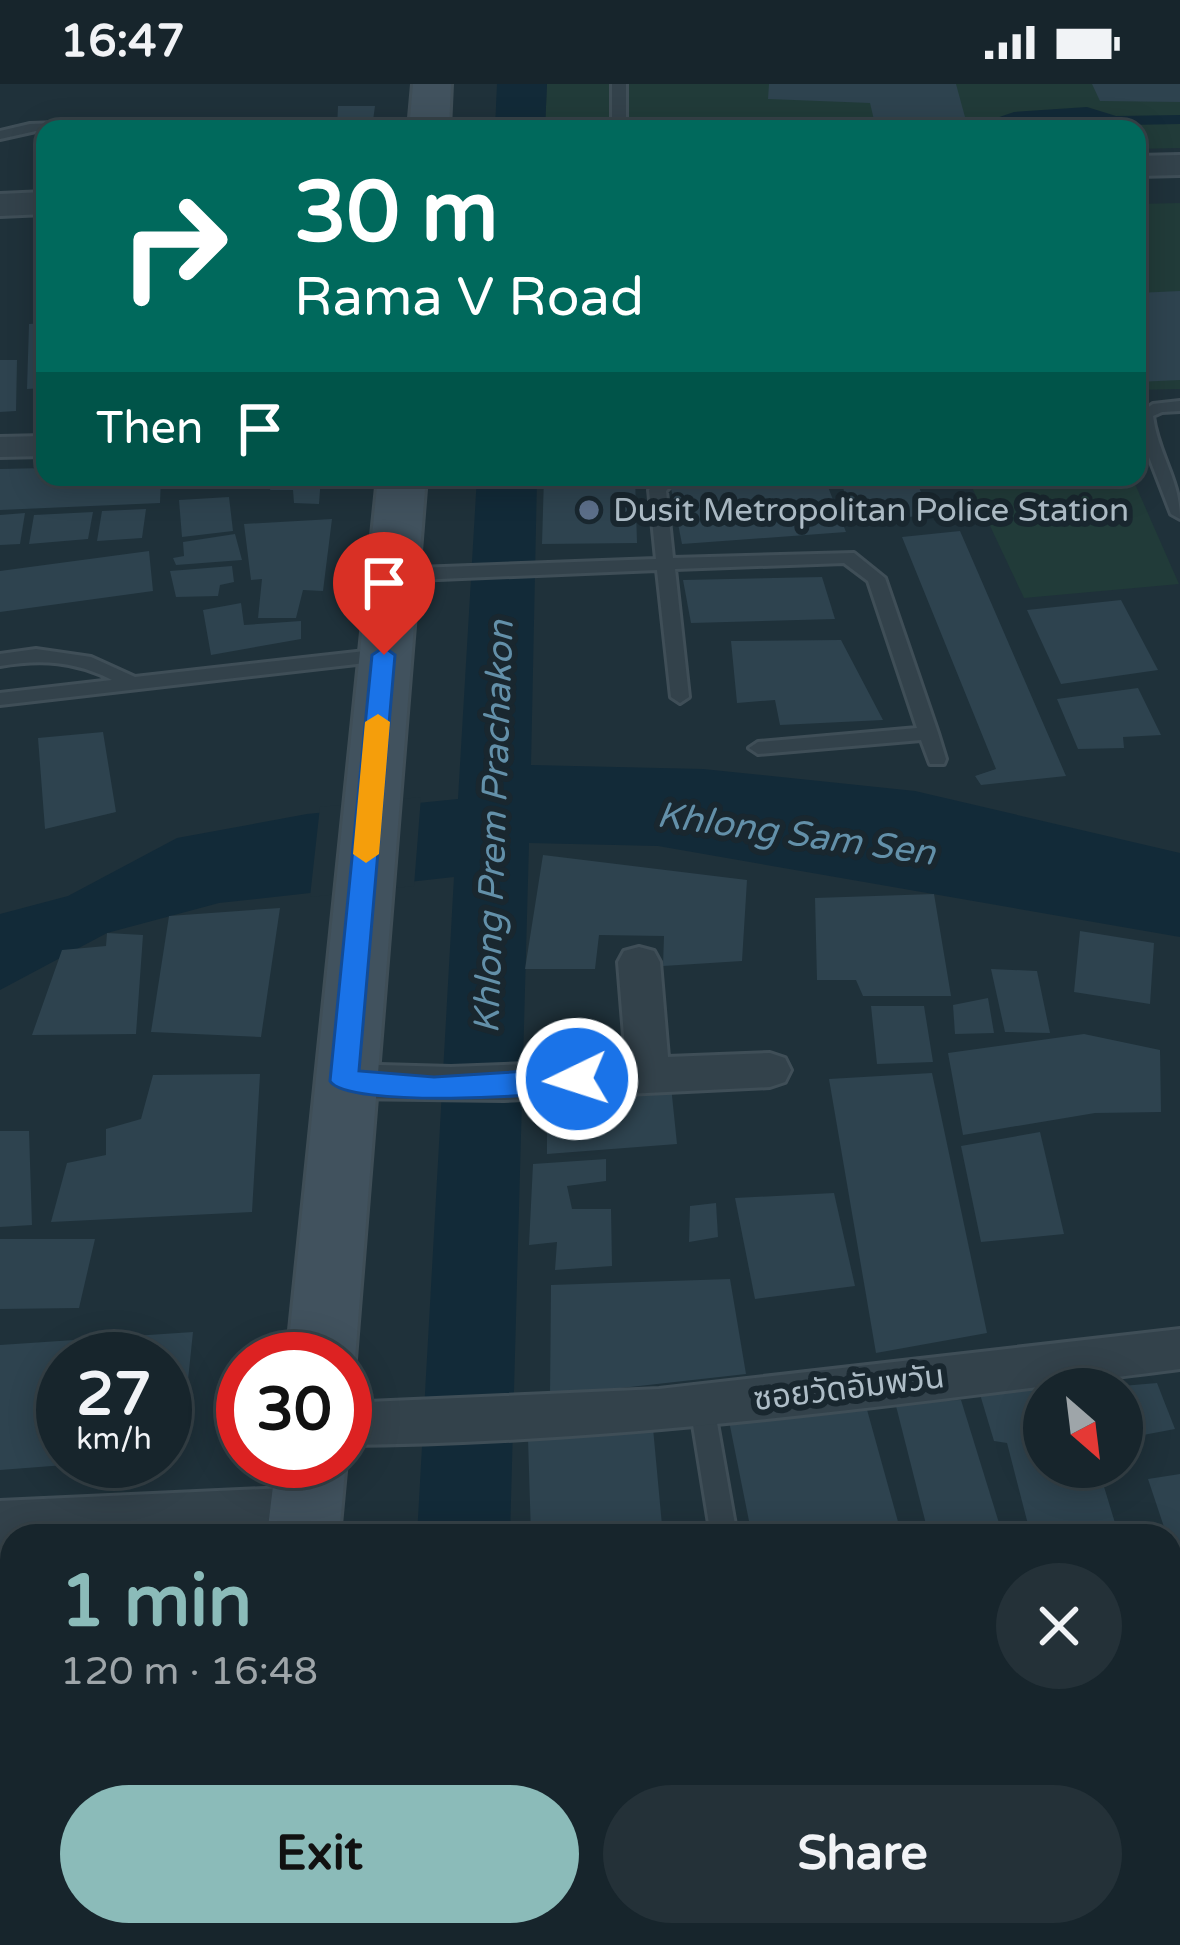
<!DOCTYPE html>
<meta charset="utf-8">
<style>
:root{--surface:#17252c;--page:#243138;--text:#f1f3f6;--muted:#9ea5a9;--line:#364248;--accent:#8bbbb9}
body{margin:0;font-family:"Varela Round","Noto Sans Thai",sans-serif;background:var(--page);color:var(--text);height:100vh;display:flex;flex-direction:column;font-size:45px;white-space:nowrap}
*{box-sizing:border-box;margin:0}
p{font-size:39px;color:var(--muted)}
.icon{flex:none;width:66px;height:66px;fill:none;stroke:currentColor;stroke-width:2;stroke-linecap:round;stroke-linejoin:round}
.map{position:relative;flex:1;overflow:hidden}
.sheet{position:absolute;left:0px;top:1440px;width:1182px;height:423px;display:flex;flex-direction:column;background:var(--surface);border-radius:36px 36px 0 0;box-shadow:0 6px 30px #0003,0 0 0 3px var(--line)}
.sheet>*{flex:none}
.banner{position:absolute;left:36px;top:36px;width:1110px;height:366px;border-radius:24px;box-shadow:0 6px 30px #0003,0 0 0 3px var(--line);background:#00695c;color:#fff;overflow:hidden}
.needle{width:78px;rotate:152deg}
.controls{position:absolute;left:1023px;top:1284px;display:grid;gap:24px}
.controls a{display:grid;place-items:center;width:120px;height:120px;border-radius:50%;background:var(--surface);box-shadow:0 6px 30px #0003,0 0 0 3px var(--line);font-size:60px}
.speed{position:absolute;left:36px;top:1248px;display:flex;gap:24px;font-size:60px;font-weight:700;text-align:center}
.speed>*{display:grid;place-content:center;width:156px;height:156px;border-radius:50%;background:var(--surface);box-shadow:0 6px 30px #0003,0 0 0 3px var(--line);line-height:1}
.speed small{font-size:30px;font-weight:400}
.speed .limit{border:18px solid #d22;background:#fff;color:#111}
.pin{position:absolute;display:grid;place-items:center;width:102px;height:102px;color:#fff;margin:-123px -51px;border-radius:50% 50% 50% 0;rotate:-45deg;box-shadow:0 0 12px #0007}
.pin .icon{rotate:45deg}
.me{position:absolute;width:132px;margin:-66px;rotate:266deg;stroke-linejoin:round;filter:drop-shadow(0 0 9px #0008)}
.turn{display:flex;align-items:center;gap:42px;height:252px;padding:0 60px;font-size:54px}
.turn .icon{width:156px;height:156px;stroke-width:2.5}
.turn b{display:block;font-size:84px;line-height:102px}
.then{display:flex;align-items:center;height:114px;padding:0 60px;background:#0003;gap:24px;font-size:45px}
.round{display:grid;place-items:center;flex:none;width:126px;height:126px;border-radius:63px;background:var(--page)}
.summary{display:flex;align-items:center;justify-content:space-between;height:204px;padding:0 60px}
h1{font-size:72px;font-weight:700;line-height:90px;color:var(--accent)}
.cta{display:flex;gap:24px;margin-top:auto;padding:24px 60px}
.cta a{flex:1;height:138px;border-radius:72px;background:var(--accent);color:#111;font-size:48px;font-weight:700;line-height:138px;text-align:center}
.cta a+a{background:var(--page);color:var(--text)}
.status{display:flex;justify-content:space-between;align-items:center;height:84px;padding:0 60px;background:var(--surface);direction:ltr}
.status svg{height:33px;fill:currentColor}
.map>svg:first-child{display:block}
.green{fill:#213b39}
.water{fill:#122a38}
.pier{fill:#1f313a}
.building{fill:#2e434f}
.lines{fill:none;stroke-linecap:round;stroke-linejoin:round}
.service-casing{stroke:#3f4e57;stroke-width:6}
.minor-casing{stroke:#3f4e57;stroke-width:6}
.tertiary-casing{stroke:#3f4e57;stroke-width:6}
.secondary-casing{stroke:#3f4e57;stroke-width:6}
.service{fill:#33424b;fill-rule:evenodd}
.minor{fill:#33424b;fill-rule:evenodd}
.tertiary{fill:#33424b;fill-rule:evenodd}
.secondary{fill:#41525e;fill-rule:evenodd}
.route{fill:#1a73e8;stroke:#114b97;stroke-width:3}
.slow{fill:#f59e0b}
.service-dot{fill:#5c6f8a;stroke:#19272f;stroke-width:4.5}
.labels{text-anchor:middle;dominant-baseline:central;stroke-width:12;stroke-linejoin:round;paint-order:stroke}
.poi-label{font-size:33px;fill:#aebdc7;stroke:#19272f;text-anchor:start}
.street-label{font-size:33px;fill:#aebdc7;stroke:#19272f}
.water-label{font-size:36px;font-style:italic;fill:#6390a9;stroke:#19272f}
</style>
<div class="status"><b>16:47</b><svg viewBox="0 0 49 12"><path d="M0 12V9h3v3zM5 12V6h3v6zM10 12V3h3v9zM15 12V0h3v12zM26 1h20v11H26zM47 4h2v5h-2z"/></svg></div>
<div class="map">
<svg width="1180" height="1861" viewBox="0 0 1180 1861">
<rect width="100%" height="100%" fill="#1f313a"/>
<g class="green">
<path d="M547,0H1180V64L1137,65V45H545Z"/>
<path d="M1180,119V305L1137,306V120Z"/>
<path d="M967,393H1132L1179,500L1024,514Z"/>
</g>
<g class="water">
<path d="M497,0H547L545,45H495Z"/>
<path d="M1087,23L1116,32L1180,31V40L933,45L973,42L1014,28Z"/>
<path d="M477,393H537L531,681L703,685L915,707L1180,769V853L658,762L529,759L510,1452H417L454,793L219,819L107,849L0,906V830L68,812L177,754L307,730L458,715Z"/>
</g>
<path class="pier" d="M421,713L414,802L310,813L320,723Z"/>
<g class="building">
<path d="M769,0H956L965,33L874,36L870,19L768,15Z"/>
<path d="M1092,0H1180V18L1100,17Z"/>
<path d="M338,22H375L372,44L337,45Z"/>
<path d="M1180,207V296L1137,298V209Z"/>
<path d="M45,239V304L27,305L29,240Z"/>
<path d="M0,276H17L16,327L0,328Z"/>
<path d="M45,384V393H161L160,419L0,426V385Z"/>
<path d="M274,393H321L319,420L294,419L293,406H270Z"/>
<path d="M544,393H635L637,459L542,460Z"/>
<path d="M840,393H915L930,431L853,438Z"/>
<path d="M826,398L846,448L682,460L671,404Z"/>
<path d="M229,413L233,447L182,453L179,416Z"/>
<path d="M146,425L142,454L97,457L102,427Z"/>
<path d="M93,428L88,455L29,460L34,431Z"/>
<path d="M25,429L20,460L0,461V431Z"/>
<path d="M332,435L323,507L303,506L296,534H258L262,495L251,496L244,440Z"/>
<path d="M960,447L1066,692L981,701L975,692L996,685L902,453Z"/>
<path d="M235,450L242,476L176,481L173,474L184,472L183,458Z"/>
<path d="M149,467L153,507L0,528V487Z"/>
<path d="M232,482L234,498L220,501L218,512L176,513L170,487Z"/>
<path d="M822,493L835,535L691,539L683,496Z"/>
<path d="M1121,516L1158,586L1061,600L1027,526Z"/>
<path d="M241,519L244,541L301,537V555L211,571L203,526Z"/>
<path d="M841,556L883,636L780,641L775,616L737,619L731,557Z"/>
<path d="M1138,604L1161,651L1123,653L1124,664L1078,665L1057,615Z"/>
<path d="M103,648L116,728L45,745L38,654Z"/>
<path d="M543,771L747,796L742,877L663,882L664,852L599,851L595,885H525Z"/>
<path d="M934,810L951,912H863L856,896H817L815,814Z"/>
<path d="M280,824L261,953L151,948L169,832Z"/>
<path d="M1080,847L1154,859L1150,920L1074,908Z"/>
<path d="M107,849L143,851L136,950L32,951L62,866L106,862Z"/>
<path d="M991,885L1037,887L1050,949L1005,948Z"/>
<path d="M988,914L994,949L955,950L953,921Z"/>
<path d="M871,922H924L933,978L877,980Z"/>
<path d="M1084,950L1160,966L1161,1028L1095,1029L963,1051L948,969Z"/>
<path d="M932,989L987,1249L876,1269L829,995Z"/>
<path d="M260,990L252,1128L51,1138L67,1079L106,1071V1045L141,1035L153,991Z"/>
<path d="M671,1002L677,1060L547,1070V1010Z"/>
<path d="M0,1047H29L32,1141L0,1143Z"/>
<path d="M1040,1048L1064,1150L981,1158L961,1062Z"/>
<path d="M606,1075V1097L567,1102L572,1125H611L612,1182L555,1186L557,1158L529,1161L533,1080Z"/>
<path d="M834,1109L855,1202L755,1215L735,1114Z"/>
<path d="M716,1119L718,1153L689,1158L690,1122Z"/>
<path d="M0,1155H95L79,1224L0,1225Z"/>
<path d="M730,1195L746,1290L550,1312L551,1201Z"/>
<path d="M193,1248L180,1373L165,1374V1275H63V1377L78,1380L0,1386V1261Z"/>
<path d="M1157,1299L1175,1345L1122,1355V1302Z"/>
<path d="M1044,1302V1383H1098L1119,1452H1031L1007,1359L994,1357L979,1307Z"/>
<path d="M961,1316L1003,1452H929L895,1318Z"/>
<path d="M866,1322L902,1452H752L729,1337Z"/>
<path d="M653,1344L663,1452H531L528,1354Z"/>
<path d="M1180,1390V1488H1179L1148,1395Z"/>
<path d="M0,1506L12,1507V1649L0,1650Z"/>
<path d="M1180,1582V1861H1149L1147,1851H1170V1583Z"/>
<rect x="581" y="1851" width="260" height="10"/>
</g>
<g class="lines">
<g class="service-casing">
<g id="service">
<rect x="612" y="0" width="14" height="45"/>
<path d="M116,37L123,41L121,44L45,45L0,55V47L30,40Z"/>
<path d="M1180,317V327L1162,328L1153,332C1158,371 1180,394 1180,435L1171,430L1139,347L1137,331L1153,320Z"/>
<path d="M661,393H679L666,407L673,474L854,469L885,494L938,649L946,675L944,680H930L921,656L758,670L749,664L758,658L917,644L868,497L844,479L675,485L689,613L680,619L671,613L657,486L391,497L382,491L391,485L656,475L649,406Z"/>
<path d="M36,565L91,573L135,593L383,565L392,571L383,577L0,621V609L112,596C75,577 41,575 0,582V570Z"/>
<path d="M702,1311L711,1314L714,1322L737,1452H711L690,1322L693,1314Z"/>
</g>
</g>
<g class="minor-casing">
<g id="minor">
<path d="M45,352V372L0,373V353Z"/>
<path d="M639,863L654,867L660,878L668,973L770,969L785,974L791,986L785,998L770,1003L504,1016L344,1014L329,1009L322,997L329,985L344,980L451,983L626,976L618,878L624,867Z"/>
<path d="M1180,1245V1285C902,1320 626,1359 345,1361V1319L659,1305Z"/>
<path d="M306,1403L324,1410L331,1426L324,1442L306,1449L12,1452V1462L0,1463V1417Z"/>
</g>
</g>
<g class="tertiary-casing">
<g id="tertiary">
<path d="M1180,71V91L1137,92V72Z"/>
<path d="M45,108V130L0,132V110Z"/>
</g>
</g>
<g class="secondary-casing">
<g id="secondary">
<path d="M413,0H451L449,45H409Z"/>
<path d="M378,393H426L355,1275L345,1296V1275H287Z"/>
<path d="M345,1375L346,1377L339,1452H267L276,1377Z"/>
<path d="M221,1851H303L302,1861H220Z"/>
</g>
</g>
<use href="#service" class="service"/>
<use href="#minor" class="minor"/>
<use href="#tertiary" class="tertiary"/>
<use href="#secondary" class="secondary"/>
</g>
<path class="route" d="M384,563L395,571L359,987L434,993L577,984L587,988L591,995L587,1003C552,1014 346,1024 330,997L372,571Z"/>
<path class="slow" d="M378,630L390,638L379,770L366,779L353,770L365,638Z"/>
<circle class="service-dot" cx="589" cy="426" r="12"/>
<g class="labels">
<g class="poi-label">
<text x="613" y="426">Dusit Metropolitan Police Station</text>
</g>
<g class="street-label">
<text transform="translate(849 1304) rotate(-7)">ซอยวัดอัมพวัน</text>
</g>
<g class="water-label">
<text transform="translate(494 743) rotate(-88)">Khlong Prem Prachakon</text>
<text transform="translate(796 750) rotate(8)">Khlong Sam Sen</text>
</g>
</g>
</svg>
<div class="controls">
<a><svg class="needle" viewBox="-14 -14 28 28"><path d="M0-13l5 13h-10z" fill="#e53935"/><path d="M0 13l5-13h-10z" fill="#9ea5a9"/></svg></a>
</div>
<div class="speed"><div>27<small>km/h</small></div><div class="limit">30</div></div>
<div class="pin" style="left:384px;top:571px;background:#d93025"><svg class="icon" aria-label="arrive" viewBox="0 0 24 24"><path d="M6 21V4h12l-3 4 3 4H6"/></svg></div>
<svg class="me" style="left:577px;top:995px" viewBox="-20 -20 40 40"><circle r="17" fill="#1a73e8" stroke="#fff" stroke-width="3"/><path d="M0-11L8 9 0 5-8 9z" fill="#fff"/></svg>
<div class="banner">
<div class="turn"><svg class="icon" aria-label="right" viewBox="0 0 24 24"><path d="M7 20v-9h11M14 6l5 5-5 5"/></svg><div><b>30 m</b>Rama V Road</div></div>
<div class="then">Then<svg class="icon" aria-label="arrive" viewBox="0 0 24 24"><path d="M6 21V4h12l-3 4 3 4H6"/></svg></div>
</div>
<section class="sheet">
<div class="summary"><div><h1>1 min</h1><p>120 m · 16:48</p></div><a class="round"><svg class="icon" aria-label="close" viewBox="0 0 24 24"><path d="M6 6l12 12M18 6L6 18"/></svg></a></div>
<div class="cta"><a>Exit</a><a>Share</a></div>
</section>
</div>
